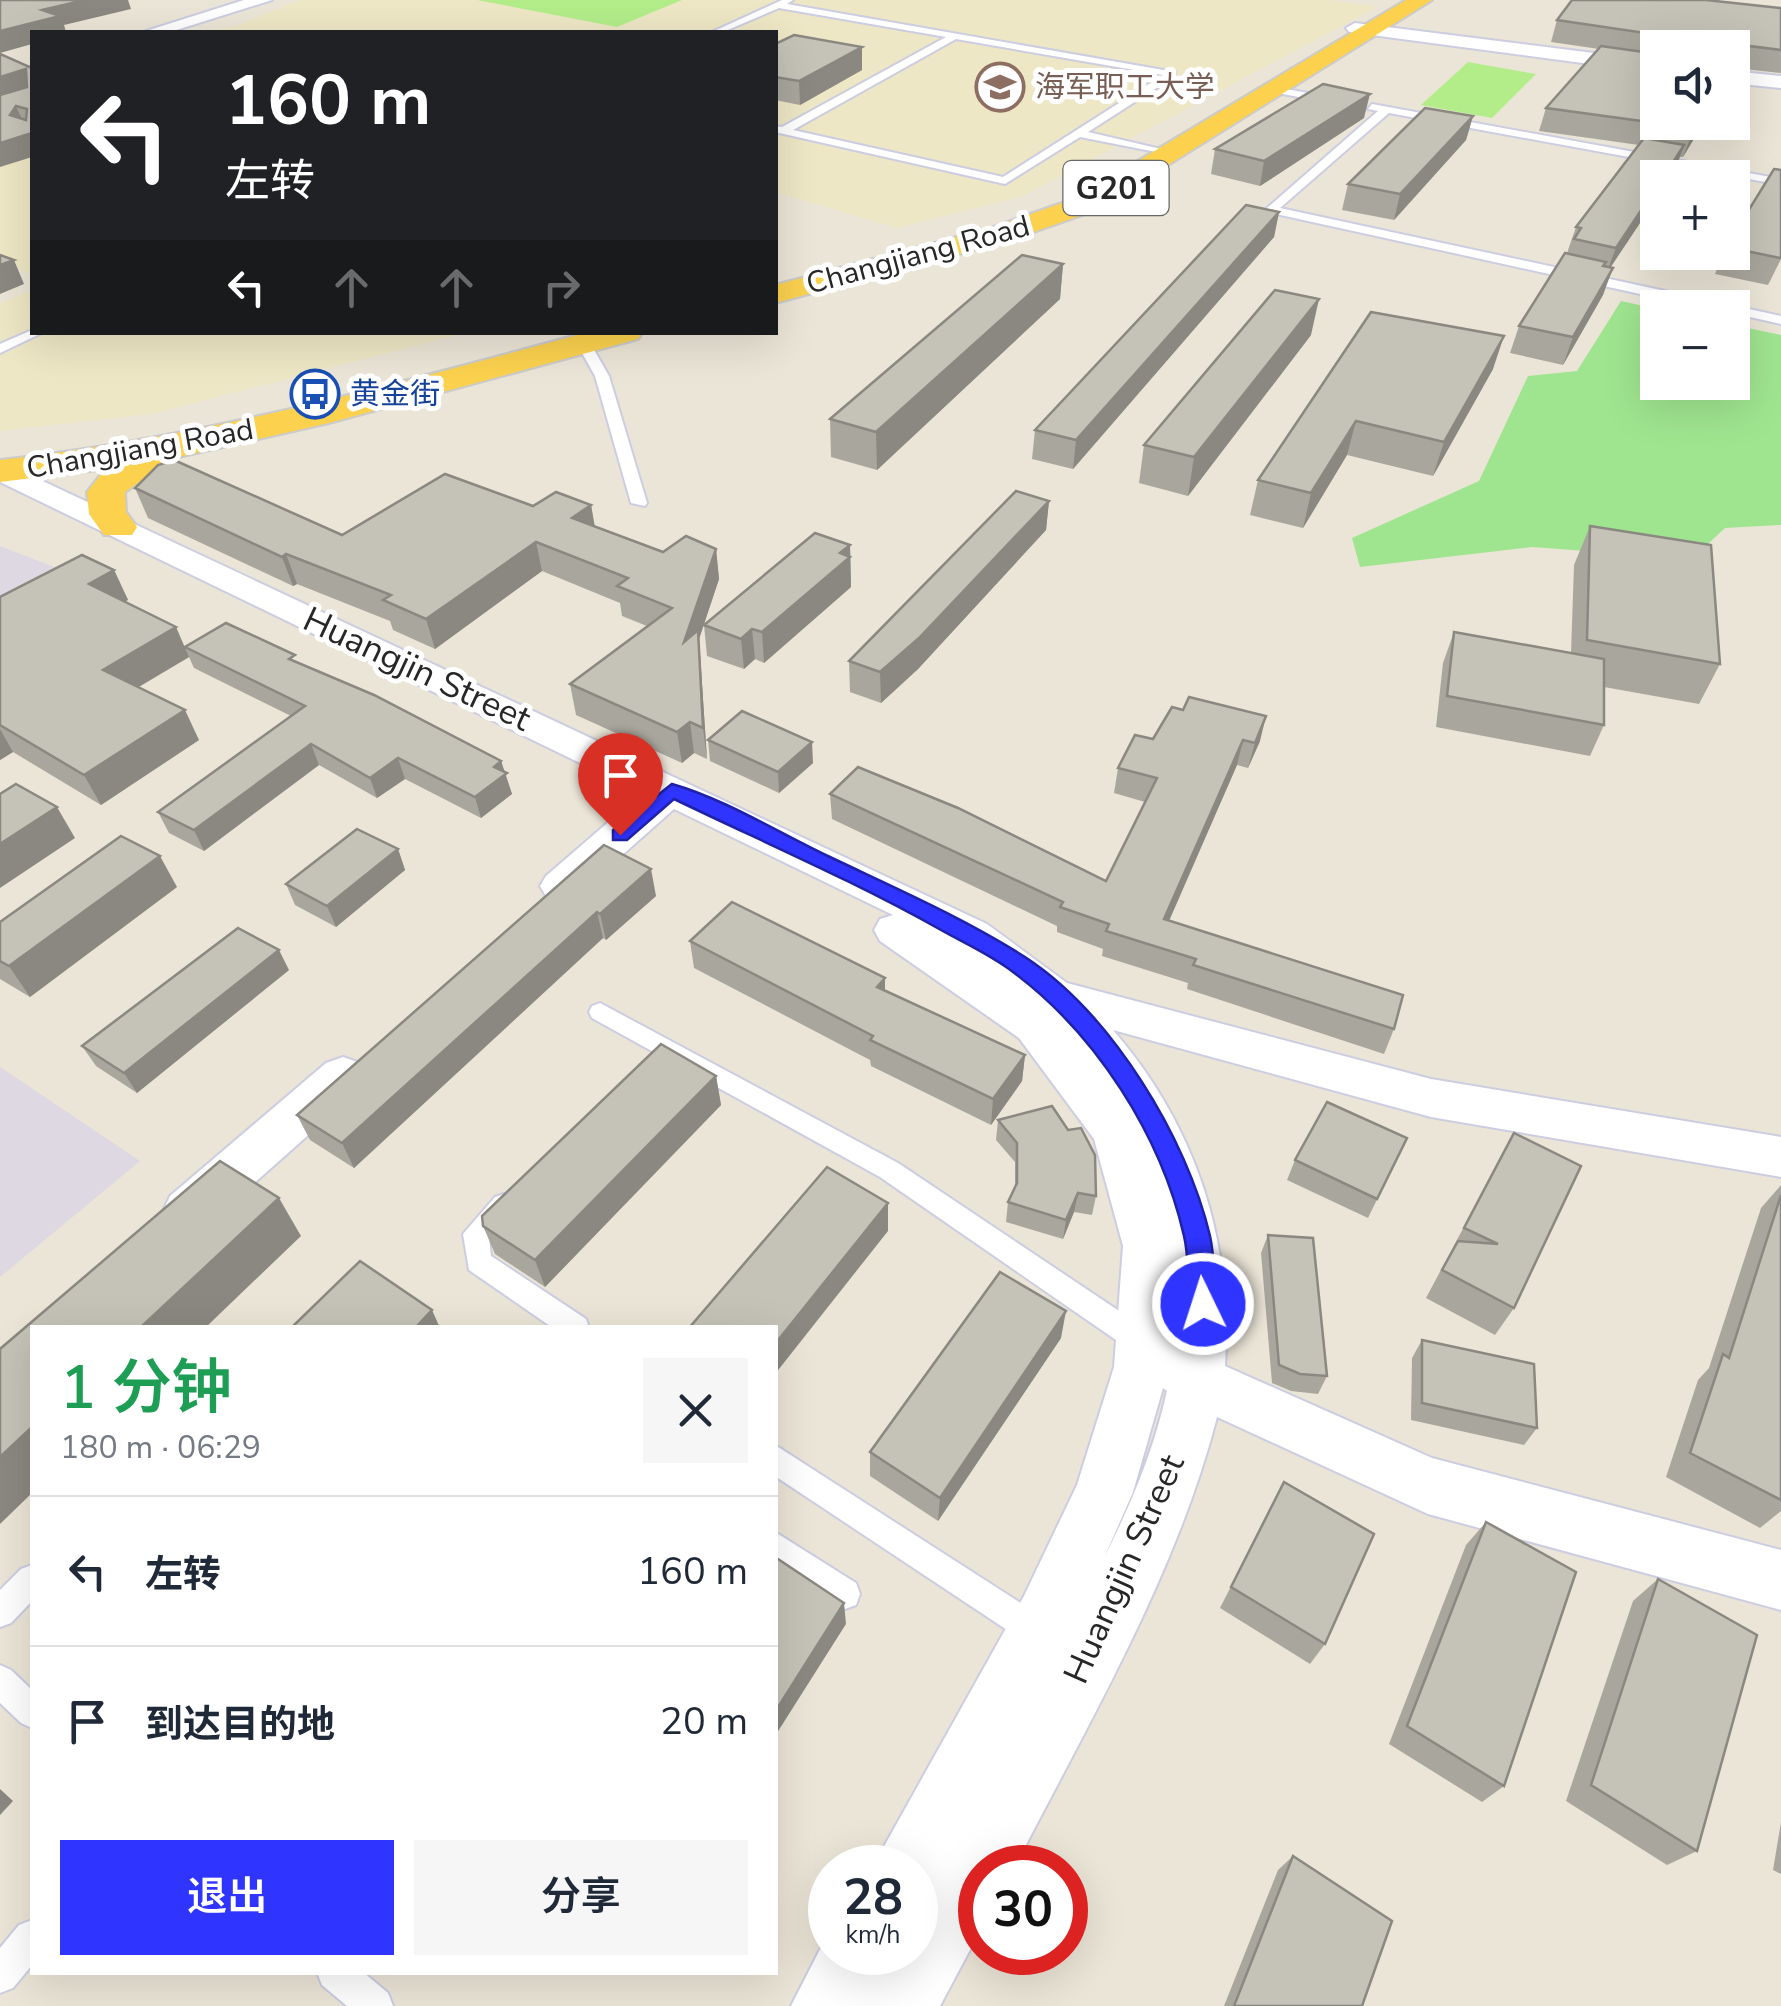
<!DOCTYPE html>
<html lang="zh">
<meta charset="utf-8">
<style>
:root{--surface:#fff;--page:#f6f6f7;--text:#1f2937;--muted:#747a83;--line:#e0e1e3;--accent:#2f34ff}
body{margin:0;font-family:"Nunito Sans","Noto Sans SC",sans-serif;background:var(--page);color:var(--text);height:100vh;display:flex;flex-direction:column;font-size:38px;white-space:nowrap}
*{box-sizing:border-box;margin:0}
p{font-size:32px;color:var(--muted)}
.icon{flex:none;width:55px;height:55px;fill:none;stroke:currentColor;stroke-width:2;stroke-linecap:round;stroke-linejoin:round}
.map{position:relative;flex:1;overflow:hidden}
.side{position:absolute;left:30px;top:1325px;width:748px;height:650px;display:flex;flex-direction:column;background:var(--surface);border-radius:0px;box-shadow:0 10px 40px #0002}
.side>*{flex:none}
.top-card{position:absolute;left:30px;top:30px;width:748px;height:305px;border-radius:0px;box-shadow:0 10px 40px #0002;background:#202124;color:#fff;overflow:hidden}
.tools{position:absolute;left:1640px;top:30px;display:grid;gap:20px}
.tools a{display:grid;place-items:center;width:110px;height:110px;border-radius:0px;background:var(--surface);box-shadow:0 10px 40px #0002;font-size:50px}
.speed{position:absolute;left:808px;top:1845px;display:flex;gap:20px;font-size:50px;font-weight:700;text-align:center}
.speed>*{display:grid;place-content:center;width:130px;height:130px;border-radius:50%;background:var(--surface);box-shadow:0 10px 40px #0002;line-height:1}
.speed small{font-size:25px;font-weight:400}
.speed .limit{border:15px solid #d22;background:#fff;color:#111}
.pin{position:absolute;display:grid;place-items:center;width:85px;height:85px;color:#fff;margin:-102px -42px;border-radius:50% 50% 50% 0;rotate:-45deg;box-shadow:0 0 10px #0007}
.pin .icon{rotate:45deg}
.me{position:absolute;width:110px;margin:-55px;rotate:356deg;stroke-linejoin:round;filter:drop-shadow(0 0 8px #0008)}
.turn{display:flex;align-items:center;gap:35px;height:210px;padding:0 30px;font-size:45px}
.turn .icon{width:130px;height:130px;stroke-width:2.5}
.turn b{display:block;font-size:70px;line-height:85px}
.lanes{display:flex;align-items:center;height:95px;padding:0 30px;background:#0003;justify-content:center;gap:50px;direction:ltr}
.lanes .off{opacity:.35}
.round{display:grid;place-items:center;flex:none;width:105px;height:105px;border-radius:0px;background:var(--page)}
.overview{display:flex;align-items:center;justify-content:space-between;height:170px;padding:0 30px}
h1{font-size:60px;font-weight:600;line-height:75px;color:#1e9e55}
.primary-button{display:flex;gap:20px;margin-top:auto;padding:20px 30px}
.primary-button a{flex:1;height:115px;border-radius:0px;background:var(--accent);color:#fff;font-size:40px;font-weight:600;line-height:115px;text-align:center}
.primary-button a+a{background:var(--page);color:var(--text)}
ul{padding:0;list-style:none}
li{display:flex;align-items:center;gap:30px;height:150px;padding:0 30px;border-top:2px solid var(--line)}
li div{flex:1}
li b{display:block;font-size:38px}
li em{font-style:normal}
.map>svg:first-child{display:block}
.industrial{fill:#ddd8e2}
.education{fill:#eee7c5}
.green{fill:#9fe590}
.pitch{fill:#b3ed8a}
.lines{fill:none;stroke-linecap:round;stroke-linejoin:round}
.service-casing{stroke:#cccde1;stroke-width:4}
.minor-casing{stroke:#cccde1;stroke-width:4}
.trunk-casing{stroke:#cbcbcb;stroke-width:4}
.service{fill:#fff;fill-rule:evenodd}
.minor{fill:#fff;fill-rule:evenodd}
.trunk{fill:#fbd14e;fill-rule:evenodd}
.wall{fill:#a9a79d}
.shaded-wall{fill:#8a8880}
.building{fill:#c5c2b7;stroke:#8a8880;stroke-width:2.5;fill-rule:evenodd}
.route{fill:#2f34ff;stroke:#1f22a6;stroke-width:2.5}
.labels{text-anchor:middle;dominant-baseline:central;stroke-width:10;stroke-linejoin:round;paint-order:stroke}
.far-education-label{font-size:30px;fill:#785e54;stroke:#fff;text-anchor:start}
.far-street-label{font-size:30px;fill:#272727;stroke:#fff}
.far-transit-label{font-size:30px;fill:#164399;stroke:#fff;text-anchor:start}
.shield{fill:#fff;stroke:#686868;stroke-width:2.5}
.shield-label{font-size:32px;font-weight:bold;fill:#272727}
.street-label{font-size:35px;fill:#272727;stroke:#fff}
</style>
<div class="map">
<svg width="1781" height="2006" viewBox="0 0 1781 2006">
<rect width="100%" height="100%" fill="#ebe5d7"/>
<g class="industrial">
<path d="M0,546L80,577L0,624Z"/>
<path d="M0,1067L140,1161L0,1277Z"/>
</g>
<g class="education">
<path d="M300,0H1331L1377,7L1023,196L897,228L775,192V32H190L234,27Z"/>
<path d="M32,106V275L0,262V117Z"/>
<path d="M32,290V332L465,333L151,414L0,431V303Z"/>
</g>
<path class="green" d="M1621,301L1657,309L1658,382H1732L1733,325L1781,335V525L1725,528L1692,559L1532,547L1360,567L1352,538L1479,481L1528,376L1577,371Z"/>
<g class="pitch">
<path d="M477,0H682L617,27Z"/>
<path d="M1468,62L1536,74L1492,118L1421,105Z"/>
</g>
<g class="lines">
<g class="service-casing">
<g id="service">
<path d="M782,0H793L787,4L1175,72V76L1088,132L1161,149L1156,152L1080,137L1005,184L775,132V126L782,127L946,37L779,8L723,32H712ZM956,39L1163,75L1003,177L793,130Z"/>
<path d="M1275,87L1336,98L1341,101L1336,104L1272,92Z"/>
<path d="M1372,104L1781,179V185L1389,113L1280,208L1781,316V324L1732,313V308H1704L1267,212V208L1378,111L1368,109Z"/>
<path d="M32,330V332H44L0,353V344Z"/>
<path d="M579,341H589L609,376L647,503L645,506L631,503L595,376L577,344Z"/>
<path d="M600,1003L898,1163L1149,1331L1153,1340L1149,1349L1139,1352L1129,1349L880,1177L592,1018L589,1012L592,1006Z"/>
<path d="M504,1194L513,1197L517,1205L489,1238L491,1256L586,1319L589,1328H553L469,1270L463,1234L495,1197Z"/>
<path d="M775,1445L1047,1620L1052,1631L1047,1642L1036,1647L1025,1642L775,1476Z"/>
<path d="M775,1532L856,1583L860,1594L856,1605L845,1609L834,1605L775,1565Z"/>
<path d="M32,1565V1601L11,1623L0,1627V1590L21,1569Z"/>
<path d="M0,1665L11,1670L32,1690V1728L21,1723L0,1703Z"/>
<path d="M32,1920V1965L13,1988L0,1993V1948L19,1925Z"/>
<path d="M317,1972H363L388,1993L393,2006H347L322,1985Z"/>
</g>
</g>
<g class="minor-casing">
<g id="minor">
<path d="M244,0H272L170,32H143Z"/>
<path d="M1355,23L1658,61V73L1349,32L1346,28Z"/>
<path d="M1732,71L1781,76V88L1732,83Z"/>
<path d="M0,461L987,924L1067,983L1431,1079L1781,1137V1177L1431,1117L1113,1030C1196,1126 1233,1240 1225,1366L1432,1458L1781,1550V1610L1428,1514L1217,1417C1179,1564 1100,1703 1030,1837L1014,1868H980V1931L940,2006H791L830,1930V1952H915V1909L922,1896L915,1899V1868H872L1024,1596L1077,1485L1114,1367L1123,1246L1094,1139L1019,1038L880,941L874,930L880,919L893,915L674,809L576,896L561,901L546,896L540,886L546,876L642,793L0,482ZM1173,1280L1175,1311L1170,1339ZM1163,1388L1167,1391C1154,1450 1131,1504 1104,1558L1133,1492Z"/>
<path d="M343,1057L360,1063L367,1076L360,1089L206,1226L188,1233L170,1226L163,1211L170,1196L326,1063Z"/>
</g>
</g>
<g class="trunk-casing">
<g id="trunk">
<path d="M1406,0H1432L1096,210L1011,240L775,303V285L991,228L1076,198Z"/>
<path d="M588,332H643L638,339L329,423L174,458L125,492L126,512L137,527L132,535H104L89,514L87,492L105,469L0,482V460C201,438 393,385 588,332Z"/>
</g>
</g>
<use href="#service" class="service"/>
<use href="#minor" class="minor"/>
<use href="#trunk" class="trunk"/>
</g>
<g class="wall">
<path d="M1781,8V73L1735,68L1732,48H1658V122H1704L1683,157H1680L1675,170L1610,268L1603,295L1563,365L1510,353L1519,326L1567,253L1576,227L1639,145L1539,131L1546,108L1599,49L1551,42L1557,20Z"/>
<path d="M775,44L862,70L800,105L775,100Z"/>
<path d="M0,54L32,68V157Z"/>
<path d="M1473,116L1466,140L1394,220L1342,210L1348,184Z"/>
<path d="M1364,118L1260,186L1211,174L1215,149Z"/>
<path d="M1279,212L1274,237L1073,469L1032,459L1035,430Z"/>
<path d="M1732,237L1781,259L1768,285L1715,274L1724,252H1732Z"/>
<path d="M1063,264L1060,299L877,470L831,457L830,419Z"/>
<path d="M1371,312L1493,369L1433,476L1347,455L1303,528L1250,515L1258,480Z"/>
<path d="M1311,335L1188,496L1139,483L1144,445Z"/>
<path d="M135,488L342,535L533,506L591,505L595,527L663,552L716,549L719,579L699,639L707,759L694,753L682,763L576,715L570,684L647,626L622,616L620,603L542,571L435,649L393,630L390,621L297,584L293,586L148,518Z"/>
<path d="M1049,501L1046,530L918,669L881,703L850,692L849,661Z"/>
<path d="M1590,526L1720,664L1699,704L1604,687V725L1590,756L1436,727L1443,663L1454,632L1571,653L1574,565Z"/>
<path d="M850,545L851,587L764,663L755,659L744,669L707,656L704,625Z"/>
<path d="M114,570L128,600L124,601L185,647L298,663L501,761L512,794L481,818L405,779L377,798L319,765L204,851L169,833L158,812L291,716L194,668L189,657L139,687L199,740L101,805L13,752L0,760V597Z"/>
<path d="M1172,707L1260,741L1248,768L1237,765L1169,920L1394,1029L1384,1054L1187,989L1188,983L1102,956L1103,949L1057,932V926L832,819L830,794L1106,881L1145,802L1114,793L1118,768L1153,739Z"/>
<path d="M708,740L813,763L779,793L710,761Z"/>
<path d="M604,845L656,896L606,940L603,938L354,1168L310,1140L297,1115Z"/>
<path d="M398,849L405,870L336,927L295,905L286,884Z"/>
<path d="M177,887L30,997L0,979V922Z"/>
<path d="M690,941L885,978V991L1025,1055L1022,1081L991,1125L871,1066L870,1060L694,968Z"/>
<path d="M289,970L137,1093L96,1066L82,1046Z"/>
<path d="M716,1076L721,1105L545,1287L495,1254L483,1226Z"/>
<path d="M998,1120L1096,1196L1092,1215L1074,1212L1063,1239L1006,1222L1008,1202L1015,1188V1162L996,1140Z"/>
<path d="M1514,1133V1308L1495,1335L1426,1298Z"/>
<path d="M1407,1138L1368,1218L1287,1180L1295,1160Z"/>
<path d="M1781,1185V1511L1760,1528L1666,1477L1698,1380L1709,1368L1761,1208Z"/>
<path d="M1268,1235L1327,1376L1318,1394L1291,1391L1272,1383L1261,1253Z"/>
<path d="M1061,1338L938,1521L870,1476V1452Z"/>
<path d="M1422,1340L1537,1428L1524,1445L1411,1420L1412,1358Z"/>
<path d="M1284,1482L1325,1644L1310,1664L1220,1608Z"/>
<path d="M1486,1522L1504,1786L1482,1802L1389,1744L1466,1545Z"/>
<path d="M1658,1579L1697,1851L1667,1865L1566,1801L1633,1601Z"/>
<path d="M1781,1822V1874L1773,1870Z"/>
<path d="M1293,1856L1362,2006H1224L1278,1870Z"/>
</g>
<g class="shaded-wall">
<path d="M85,0H128L131,9L64,25L66,32H32V44L0,53V31L42,10Z"/>
<path d="M862,47V70L800,105L799,81Z"/>
<path d="M26,69L32,85L0,100V77Z"/>
<path d="M1370,94L1364,118L1260,186L1264,161Z"/>
<path d="M16,106L25,126L10,115Z"/>
<path d="M1473,116L1466,140L1394,220L1400,194Z"/>
<path d="M1699,122H1704L1683,157L1692,134Z"/>
<path d="M32,133V157L0,167V143Z"/>
<path d="M1684,145L1675,170L1670,178H1663Z"/>
<path d="M1658,185V196L1606,274L1616,248Z"/>
<path d="M1279,212L1274,237L1073,469L1076,440Z"/>
<path d="M14,260L24,284L0,294V265Z"/>
<path d="M1063,264L1060,299L877,470L876,432Z"/>
<path d="M1613,268L1603,295L1563,365L1573,337Z"/>
<path d="M1319,299L1311,335L1188,496L1194,457Z"/>
<path d="M1504,336L1493,369L1433,476L1444,442Z"/>
<path d="M1356,421L1347,455L1303,528L1311,493Z"/>
<path d="M1049,501L1046,530L918,669L881,703L880,672Z"/>
<path d="M591,505L596,535L572,518Z"/>
<path d="M536,542L542,571L435,649L426,619Z"/>
<path d="M850,545L851,587L764,663L762,632Z"/>
<path d="M716,549L719,579L699,639L707,759L703,728L684,642Z"/>
<path d="M286,554L297,584L293,586L282,557Z"/>
<path d="M114,570L128,600L103,613L89,584Z"/>
<path d="M176,627L189,657L118,699L103,670Z"/>
<path d="M752,629L755,659L744,669L741,639Z"/>
<path d="M185,710L199,740L101,805L84,775Z"/>
<path d="M1266,716L1260,741L1248,768L1255,743Z"/>
<path d="M690,722L694,753L682,763L677,732Z"/>
<path d="M0,729L13,752L0,760Z"/>
<path d="M1243,740L1237,765L1159,944L1164,919Z"/>
<path d="M812,742L813,763L779,793L778,772Z"/>
<path d="M311,744L319,765L204,851L194,830Z"/>
<path d="M398,758L405,779L377,798L370,778Z"/>
<path d="M501,761L512,794L481,818L475,797L494,767Z"/>
<path d="M57,807L75,838L0,888V844Z"/>
<path d="M398,849L405,870L336,927L327,906Z"/>
<path d="M160,856L177,887L30,997L9,966Z"/>
<path d="M651,869L656,896L606,940L600,914Z"/>
<path d="M597,912L603,938L354,1168L342,1143Z"/>
<path d="M279,950L289,970L137,1093L124,1073Z"/>
<path d="M885,978V1004L877,987Z"/>
<path d="M1025,1055L1022,1081L991,1125L993,1099Z"/>
<path d="M716,1076L721,1105L545,1287L535,1260Z"/>
<path d="M1078,1193L1074,1212L1063,1239L1066,1220Z"/>
<path d="M279,1198L301,1236L205,1328H140Z"/>
<path d="M888,1203V1231L775,1374V1344Z"/>
<path d="M432,1310L440,1328H415Z"/>
<path d="M1066,1311L1061,1338L938,1521L940,1498Z"/>
<path d="M32,1427V1493L0,1524V1457Z"/>
<path d="M844,1603L846,1624L775,1736V1712Z"/>
<path d="M0,1789L13,1801L0,1815Z"/>
</g>
<g class="building">
<path d="M0,0H85L42,10L60,16L0,31Z"/>
<path d="M1572,0H1706L1781,8V50L1741,45L1737,61L1732,68V48H1669L1666,36L1557,20Z"/>
<path d="M794,35L862,47L799,81L775,77V44Z"/>
<path d="M1601,46L1658,54V122H1699L1692,134L1653,127L1656,123L1546,108Z"/>
<path d="M0,54L32,68V133L0,143V95L27,87L26,69L0,77ZM16,106L27,109L26,120L10,115Z"/>
<path d="M1323,84L1370,94L1264,161L1215,149Z"/>
<path d="M1425,108L1473,116L1400,194L1348,184Z"/>
<path d="M1644,138L1684,145L1663,178H1658V185L1616,248L1574,239L1581,228L1576,227Z"/>
<path d="M1774,169L1781,170V256L1780,258L1732,248V237Z"/>
<path d="M1246,205L1279,212L1076,440L1035,430Z"/>
<path d="M1565,253L1606,262L1603,266L1613,268L1573,337L1519,326Z"/>
<path d="M0,255L14,260L0,265Z"/>
<path d="M1022,255L1063,264L876,432L830,419Z"/>
<path d="M1275,290L1319,299L1194,457L1144,445Z"/>
<path d="M1371,312L1504,336L1444,442L1356,421L1311,493L1258,480Z"/>
<path d="M174,460L342,535L445,474L533,506L556,492L591,505L572,518L663,552L686,536L716,549L684,642L698,630L703,728L690,722L677,732L570,684L672,608L617,586L628,578L536,542L426,619L383,600L391,595L286,554L282,557L135,488L158,465Z"/>
<path d="M1016,491L1049,501L919,638L880,672L849,661Z"/>
<path d="M1590,526L1711,545L1720,664L1587,640Z"/>
<path d="M815,533L850,545L840,553L850,557L762,632L752,629L741,639L704,625Z"/>
<path d="M82,555L114,570L89,584L176,627L103,670L185,710L84,775L0,725V597Z"/>
<path d="M226,623L295,655L289,659L374,695L501,761L494,767L507,773L475,797L398,758L370,778L311,744L194,830L158,812L305,706L185,647Z"/>
<path d="M1454,632L1604,659V725L1447,696Z"/>
<path d="M1189,697L1266,716L1255,743L1243,740L1164,919L1403,995L1394,1029L1193,965L1196,959L1106,931L1109,924L1060,907L1063,902L830,794L858,767L958,808L1106,881L1157,778L1118,768L1135,735L1153,739L1172,707L1183,710Z"/>
<path d="M742,711L812,742L778,772L708,740Z"/>
<path d="M16,784L57,807L0,844V794Z"/>
<path d="M357,829L398,849L327,906L286,884Z"/>
<path d="M121,836L160,856L9,966L0,961V922Z"/>
<path d="M604,845L651,869L600,914L597,912L342,1143L297,1115Z"/>
<path d="M732,902L885,978L877,987L1025,1055L993,1099L870,1040L873,1036L690,941Z"/>
<path d="M238,928L279,950L124,1073L82,1046Z"/>
<path d="M661,1044L716,1076L535,1260L483,1226L482,1216Z"/>
<path d="M1327,1102L1407,1138L1377,1199L1295,1160Z"/>
<path d="M1052,1106L1068,1130L1081,1128L1095,1155L1096,1196L1078,1193L1066,1220L1008,1202L1017,1183V1143L998,1120Z"/>
<path d="M1514,1133L1581,1166L1514,1308L1442,1270L1458,1241L1498,1244L1464,1228Z"/>
<path d="M220,1161L279,1198L140,1328H32V1427L0,1457V1349Z"/>
<path d="M827,1167L888,1203L775,1344V1328H689Z"/>
<path d="M1781,1195V1500L1690,1453L1723,1354L1729,1358Z"/>
<path d="M1268,1235L1313,1238L1327,1376L1300,1374L1279,1365Z"/>
<path d="M360,1261L432,1310L415,1328H291Z"/>
<path d="M1000,1272L1066,1311L940,1498L870,1452Z"/>
<path d="M1422,1340L1534,1364L1537,1428L1422,1403Z"/>
<path d="M1284,1482L1374,1534L1325,1644L1231,1587Z"/>
<path d="M1486,1522L1576,1572L1504,1786L1407,1726Z"/>
<path d="M775,1557L844,1603L775,1712Z"/>
<path d="M1658,1579L1757,1635L1697,1851L1591,1785Z"/>
<path d="M1293,1856L1392,1921L1362,2006H1234Z"/>
</g>
<path class="route" d="M672,784C725,799 779,833 830,857C895,888 964,918 1025,957C1111,1013 1187,1138 1210,1236C1215,1258 1214,1282 1216,1304L1212,1313L1203,1316L1193,1313L1189,1304C1188,1282 1189,1257 1184,1236C1161,1135 1096,1034 1013,972C991,955 964,943 941,930C854,881 763,842 674,799L627,840H613V830Z"/>
<defs>
<g id="university-ring" transform="scale(2.5)"><circle r="9.5" fill="#fff" stroke="#8d6e63" stroke-width="1.5"/><path d="M0-5L7-2L0 1L-7-2ZM-4 1L0 2.5L4 1V4Q0 6-4 4Z" fill="#8d6e63"/></g>
<g id="bus-ring" transform="scale(2.5)"><circle r="9.5" fill="#fff" stroke="#1a4fb4" stroke-width="1.5"/><path d="M-5-6H5V4H4V6H2V4H-2V6H-4V4H-5ZM-3.5-4V0h7V-4ZM-3.5 1.2v1.5H-2V1.2ZM2 1.2v1.5H3.5V1.2Z" fill="#1a4fb4"/></g>
</defs>
<g fill-rule="evenodd">
<use href="#university-ring" x="1000" y="87"/>
<use href="#bus-ring" x="315" y="394"/>
</g>
<g class="labels">
<g class="far-education-label">
<text x="1035" y="87">海军职工大学</text>
</g>
<g class="far-street-label">
<text transform="translate(918 255) rotate(-15)">Changjiang Road</text>
<text transform="translate(140 449) rotate(-10)">Changjiang Road</text>
</g>
<g class="far-transit-label">
<text x="350" y="394">黄金街</text>
</g>
<rect class="shield" x="1063.5" y="161" width="105" height="54" rx="8"/>
<g class="shield-label">
<text x="1116" y="188">G201</text>
</g>
<g class="street-label">
<text transform="translate(417 669) rotate(25)">Huangjin Street</text>
<text transform="translate(1124 1569) rotate(-66)">Huangjin Street</text>
</g>
</g>
</svg>
<div class="tools">
<a><svg class="icon" aria-label="sound" viewBox="0 0 24 24"><path d="M4 9h4l5-4v14l-5-4H4zM17 9q2 3 0 6"/></svg></a>
<a>+</a>
<a>−</a>
</div>
<div class="speed"><div>28<small>km/h</small></div><div class="limit">30</div></div>
<div class="pin" style="left:620px;top:835px;background:#d93025"><svg class="icon" aria-label="arrive" viewBox="0 0 24 24"><path d="M6 21V4h12l-3 4 3 4H6"/></svg></div>
<svg class="me" style="left:1203px;top:1304px" viewBox="-20 -20 40 40"><circle r="17" fill="#2f34ff" stroke="#fff" stroke-width="3"/><path d="M0-11L8 9 0 5-8 9z" fill="#fff"/></svg>
<div class="top-card">
<div class="turn"><svg class="icon" aria-label="left" viewBox="0 0 24 24"><path d="M17 20v-9H6M10 6l-5 5 5 5"/></svg><div><b>160 m</b>左转</div></div>
<div class="lanes"><svg class="icon" aria-label="left" viewBox="0 0 24 24"><path d="M17 20v-9H6M10 6l-5 5 5 5"/></svg><svg class="icon off" aria-label="ahead" viewBox="0 0 24 24"><path d="M12 20V5M6 11l6-6 6 6"/></svg><svg class="icon off" aria-label="ahead" viewBox="0 0 24 24"><path d="M12 20V5M6 11l6-6 6 6"/></svg><svg class="icon off" aria-label="right" viewBox="0 0 24 24"><path d="M7 20v-9h11M14 6l5 5-5 5"/></svg></div>
</div>
<section class="side">
<div class="overview"><div><h1>1 分钟</h1><p>180 m · 06:29</p></div><a class="round"><svg class="icon" aria-label="close" viewBox="0 0 24 24"><path d="M6 6l12 12M18 6L6 18"/></svg></a></div>
<ul>
<li><svg class="icon" aria-label="left" viewBox="0 0 24 24"><path d="M17 20v-9H6M10 6l-5 5 5 5"/></svg><div><b>左转</b></div><em>160 m</em></li>
<li><svg class="icon" aria-label="arrive" viewBox="0 0 24 24"><path d="M6 21V4h12l-3 4 3 4H6"/></svg><div><b>到达目的地</b></div><em>20 m</em></li>
</ul>
<div class="primary-button"><a>退出</a><a>分享</a></div>
</section>
</div>
